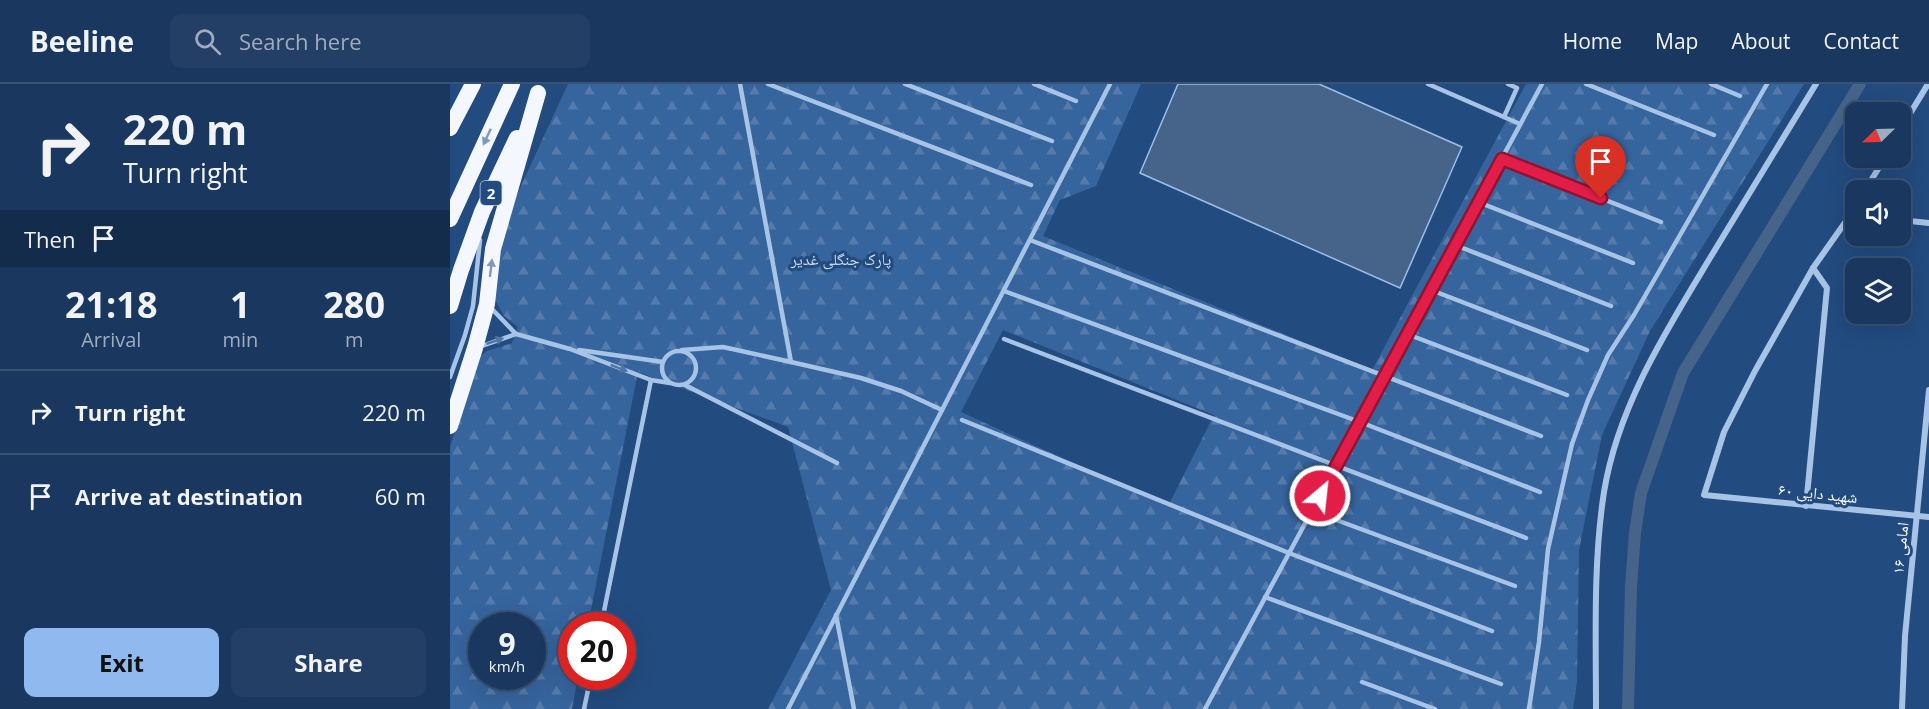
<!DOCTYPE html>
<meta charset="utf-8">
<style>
:root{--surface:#1a385f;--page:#233f65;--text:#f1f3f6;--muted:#9facbd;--line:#385274;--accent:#90b9f0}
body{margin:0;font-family:"Open Sans","Noto Naskh Arabic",sans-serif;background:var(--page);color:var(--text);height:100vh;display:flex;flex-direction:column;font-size:22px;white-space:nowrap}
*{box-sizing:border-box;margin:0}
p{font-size:20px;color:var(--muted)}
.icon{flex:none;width:33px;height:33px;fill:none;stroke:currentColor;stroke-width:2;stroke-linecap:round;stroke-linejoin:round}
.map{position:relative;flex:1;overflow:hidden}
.panel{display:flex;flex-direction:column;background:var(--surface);width:450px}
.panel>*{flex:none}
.guide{background:#1a385f;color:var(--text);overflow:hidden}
.needle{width:39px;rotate:247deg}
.buttons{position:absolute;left:1395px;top:18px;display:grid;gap:12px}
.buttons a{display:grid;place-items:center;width:66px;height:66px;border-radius:12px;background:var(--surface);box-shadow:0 6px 24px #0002,0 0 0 2px var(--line);font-size:30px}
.speed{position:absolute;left:18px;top:528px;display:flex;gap:12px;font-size:30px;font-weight:700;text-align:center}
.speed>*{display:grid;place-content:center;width:78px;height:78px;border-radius:50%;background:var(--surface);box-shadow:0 6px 24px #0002,0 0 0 2px var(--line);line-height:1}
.speed small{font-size:15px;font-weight:400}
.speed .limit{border:9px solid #d22;background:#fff;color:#111}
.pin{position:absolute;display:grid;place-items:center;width:51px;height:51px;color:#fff;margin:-62px -26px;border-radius:50% 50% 50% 0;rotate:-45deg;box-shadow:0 0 6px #0007}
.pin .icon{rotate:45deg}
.me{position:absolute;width:66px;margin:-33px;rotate:28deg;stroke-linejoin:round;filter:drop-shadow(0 0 4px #0008)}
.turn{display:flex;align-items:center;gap:21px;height:126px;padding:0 24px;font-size:27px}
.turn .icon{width:78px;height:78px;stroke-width:2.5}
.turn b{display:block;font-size:42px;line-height:51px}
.then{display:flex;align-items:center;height:57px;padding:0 24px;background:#0003;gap:12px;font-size:22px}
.eta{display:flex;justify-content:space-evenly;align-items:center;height:102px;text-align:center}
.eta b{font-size:36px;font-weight:700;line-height:42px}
.action{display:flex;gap:12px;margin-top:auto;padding:12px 24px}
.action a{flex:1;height:69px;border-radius:12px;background:var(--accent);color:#111;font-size:24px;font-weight:700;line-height:69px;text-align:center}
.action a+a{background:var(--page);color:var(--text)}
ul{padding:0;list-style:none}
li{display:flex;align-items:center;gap:18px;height:84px;padding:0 24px;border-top:2px solid var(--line)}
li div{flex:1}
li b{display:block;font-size:22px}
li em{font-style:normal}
header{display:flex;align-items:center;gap:36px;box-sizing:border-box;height:84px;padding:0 30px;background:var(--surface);border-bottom:2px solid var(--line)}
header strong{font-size:28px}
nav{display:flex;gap:33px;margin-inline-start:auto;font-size:21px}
.search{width:420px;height:54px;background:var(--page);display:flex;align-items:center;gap:15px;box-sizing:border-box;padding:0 21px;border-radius:12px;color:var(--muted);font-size:22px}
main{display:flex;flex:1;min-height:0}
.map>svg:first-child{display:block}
.forest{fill:url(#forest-firs);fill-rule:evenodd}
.water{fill:#46648a;stroke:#9bbfe8;stroke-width:1.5}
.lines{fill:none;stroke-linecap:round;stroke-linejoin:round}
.canal{stroke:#46648a;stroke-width:12}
.service{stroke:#a7c4e7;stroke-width:4.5}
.minor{stroke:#a7c4e7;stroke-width:6}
.trunk{stroke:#f4f8fe;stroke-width:16}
.oneway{fill:#8099b8}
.oneway2{fill:#5175a3}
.route-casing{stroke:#92132f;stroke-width:15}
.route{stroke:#e11d48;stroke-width:10}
.labels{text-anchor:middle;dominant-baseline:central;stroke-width:6;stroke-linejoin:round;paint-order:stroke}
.shield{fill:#224b7f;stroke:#bdc9d9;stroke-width:1.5}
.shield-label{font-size:15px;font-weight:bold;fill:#fff}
.park-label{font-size:16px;fill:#cbdef5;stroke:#224b7f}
.street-label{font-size:16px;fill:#fff;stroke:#224b7f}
</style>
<header>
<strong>Beeline</strong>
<div class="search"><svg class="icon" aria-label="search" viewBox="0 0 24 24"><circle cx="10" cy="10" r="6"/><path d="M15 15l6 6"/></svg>Search here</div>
<nav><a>Home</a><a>Map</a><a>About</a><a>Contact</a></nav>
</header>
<main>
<section class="panel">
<div class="guide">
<div class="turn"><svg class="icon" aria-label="right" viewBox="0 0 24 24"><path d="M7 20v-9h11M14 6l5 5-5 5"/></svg><div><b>220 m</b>Turn right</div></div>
<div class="then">Then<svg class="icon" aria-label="arrive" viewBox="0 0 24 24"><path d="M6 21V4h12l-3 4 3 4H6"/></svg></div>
</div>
<div class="eta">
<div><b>21:18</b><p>Arrival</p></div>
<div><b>1</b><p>min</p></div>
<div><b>280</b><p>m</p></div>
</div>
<ul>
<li><svg class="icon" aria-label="right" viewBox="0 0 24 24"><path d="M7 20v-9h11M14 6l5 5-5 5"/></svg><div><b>Turn right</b></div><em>220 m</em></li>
<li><svg class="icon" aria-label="arrive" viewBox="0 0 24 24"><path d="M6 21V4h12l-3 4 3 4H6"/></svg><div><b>Arrive at destination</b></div><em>60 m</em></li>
</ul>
<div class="action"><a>Exit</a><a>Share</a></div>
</section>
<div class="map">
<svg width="1479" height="625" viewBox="0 0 1479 625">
<defs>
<pattern id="forest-firs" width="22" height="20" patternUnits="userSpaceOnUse" patternTransform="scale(1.5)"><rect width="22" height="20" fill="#36649d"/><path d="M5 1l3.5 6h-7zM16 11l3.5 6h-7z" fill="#547bac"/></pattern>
</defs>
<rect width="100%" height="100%" fill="#224b7f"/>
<path class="forest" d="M118,0H691L646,102L610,116L593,152L922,286L1076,0H1354L1200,247L1152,351L1129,466L1127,598L1123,625H318L381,506L338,343L188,288L138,541L122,542V592L128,593L122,625H0V363L29,273L37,267L62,259L68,243L54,232L44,214L51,154L64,117ZM553,246L764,331L718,422L511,328ZM32,542H82V592H32Z"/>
<path class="water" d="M728,0H869L1012,63L950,204L690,89Z"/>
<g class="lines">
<path class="canal" d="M1178,625L1181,503L1185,449L1191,409L1233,289L1410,0"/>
<g class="service">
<path d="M290,0L341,278"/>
<path d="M318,0L581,101"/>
<path d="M455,0L602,57"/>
<path d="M584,0L626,17"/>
<path d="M978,0L1070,40"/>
<path d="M1136,0L1264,51"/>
<path d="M1261,0L1290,12"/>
<path d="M1054,33L1067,4L1058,0"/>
<path d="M1052,75L1211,138"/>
<path d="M1028,118L1183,179"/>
<path d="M580,156L1091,352"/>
<path d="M1005,161L1161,222"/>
<path d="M981,206L1137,266"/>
<path d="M554,207L910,338L1090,408"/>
<path d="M41,224L66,250L120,265L201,296L220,299"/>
<path d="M957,250L1117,311"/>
<path d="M554,255L1076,454"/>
<path d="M29,263L66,250"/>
<path d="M129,266L213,278"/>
<path d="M232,266L273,263L341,278L411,294L451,307L492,326"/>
<circle cx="229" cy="284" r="17"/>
<path d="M0,293L15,251L23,222L30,156"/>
<path d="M235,301L387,379"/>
<path d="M512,336L839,469L1042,547"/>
<path d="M862,427L1065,502"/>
<path d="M815,513L1051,600"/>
<path d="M386,531L404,625"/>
<path d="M151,542L201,296"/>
<path d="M912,598L985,625"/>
<path d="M134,625L141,592"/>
<path d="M338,625L660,0"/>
<path d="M755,625L1092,0"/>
<path d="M1079,625L1089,558L1098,465L1122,360L1138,316L1158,271L1184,231L1317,0"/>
</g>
<g class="minor">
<path d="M1450,46L1478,0"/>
<path d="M1415,106L1435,74"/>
<path d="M1406,123L1363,184L1305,287L1274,348L1254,411L1479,433"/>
<path d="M1450,136L1479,139"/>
<path d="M1356,422L1377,204L1363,184"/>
<path d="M1146,625C1146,553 1143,479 1154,408C1168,322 1216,247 1260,174C1295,116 1331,58 1366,0"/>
<path d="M1452,625L1455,552L1479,306"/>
</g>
<g class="trunk">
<path d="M0,44L23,0"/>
<path d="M0,135L62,0"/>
<path d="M0,222L11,186L32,128L67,54"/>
<path d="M0,342L25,264L37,220L43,165L88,9"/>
</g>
</g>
<defs><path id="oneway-solid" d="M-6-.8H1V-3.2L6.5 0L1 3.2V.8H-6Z" transform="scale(1.5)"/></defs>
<g class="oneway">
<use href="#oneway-solid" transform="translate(37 53) rotate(115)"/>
<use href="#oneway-solid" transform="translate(41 184) rotate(-83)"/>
</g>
<g class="oneway2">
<use href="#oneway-solid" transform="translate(45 257) rotate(-19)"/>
<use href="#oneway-solid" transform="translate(169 284) rotate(21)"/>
</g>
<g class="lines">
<g class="route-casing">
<path id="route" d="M870,412L1052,75L1151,114"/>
</g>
<use href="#route" class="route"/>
</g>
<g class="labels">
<rect class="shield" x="30.5" y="97" width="21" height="24" rx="4.5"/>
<g class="shield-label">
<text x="41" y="109">2</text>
</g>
<g class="park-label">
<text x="391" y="175">پارک جنگلی غدیر</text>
</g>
<g class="street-label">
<text transform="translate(1368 409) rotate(6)">شهید دایی ۶۰</text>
<text transform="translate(1450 464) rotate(-84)">امامی ۱۶</text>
</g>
</g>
</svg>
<div class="buttons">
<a><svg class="needle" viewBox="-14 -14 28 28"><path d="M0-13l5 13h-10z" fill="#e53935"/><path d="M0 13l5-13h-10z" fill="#9facbd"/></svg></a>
<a><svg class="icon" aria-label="sound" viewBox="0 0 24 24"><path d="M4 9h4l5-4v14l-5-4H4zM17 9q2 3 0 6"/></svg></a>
<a><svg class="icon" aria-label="layers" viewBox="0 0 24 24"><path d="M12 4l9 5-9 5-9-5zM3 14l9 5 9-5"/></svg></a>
</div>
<div class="speed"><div>9<small>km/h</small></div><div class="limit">20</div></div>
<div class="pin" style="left:1151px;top:114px;background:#d93025"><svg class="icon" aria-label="arrive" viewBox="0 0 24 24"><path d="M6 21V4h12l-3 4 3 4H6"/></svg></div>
<svg class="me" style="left:870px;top:412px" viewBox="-20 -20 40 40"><circle r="17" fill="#e11d48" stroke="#fff" stroke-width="3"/><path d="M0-11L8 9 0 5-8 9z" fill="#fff"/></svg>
</div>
</main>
